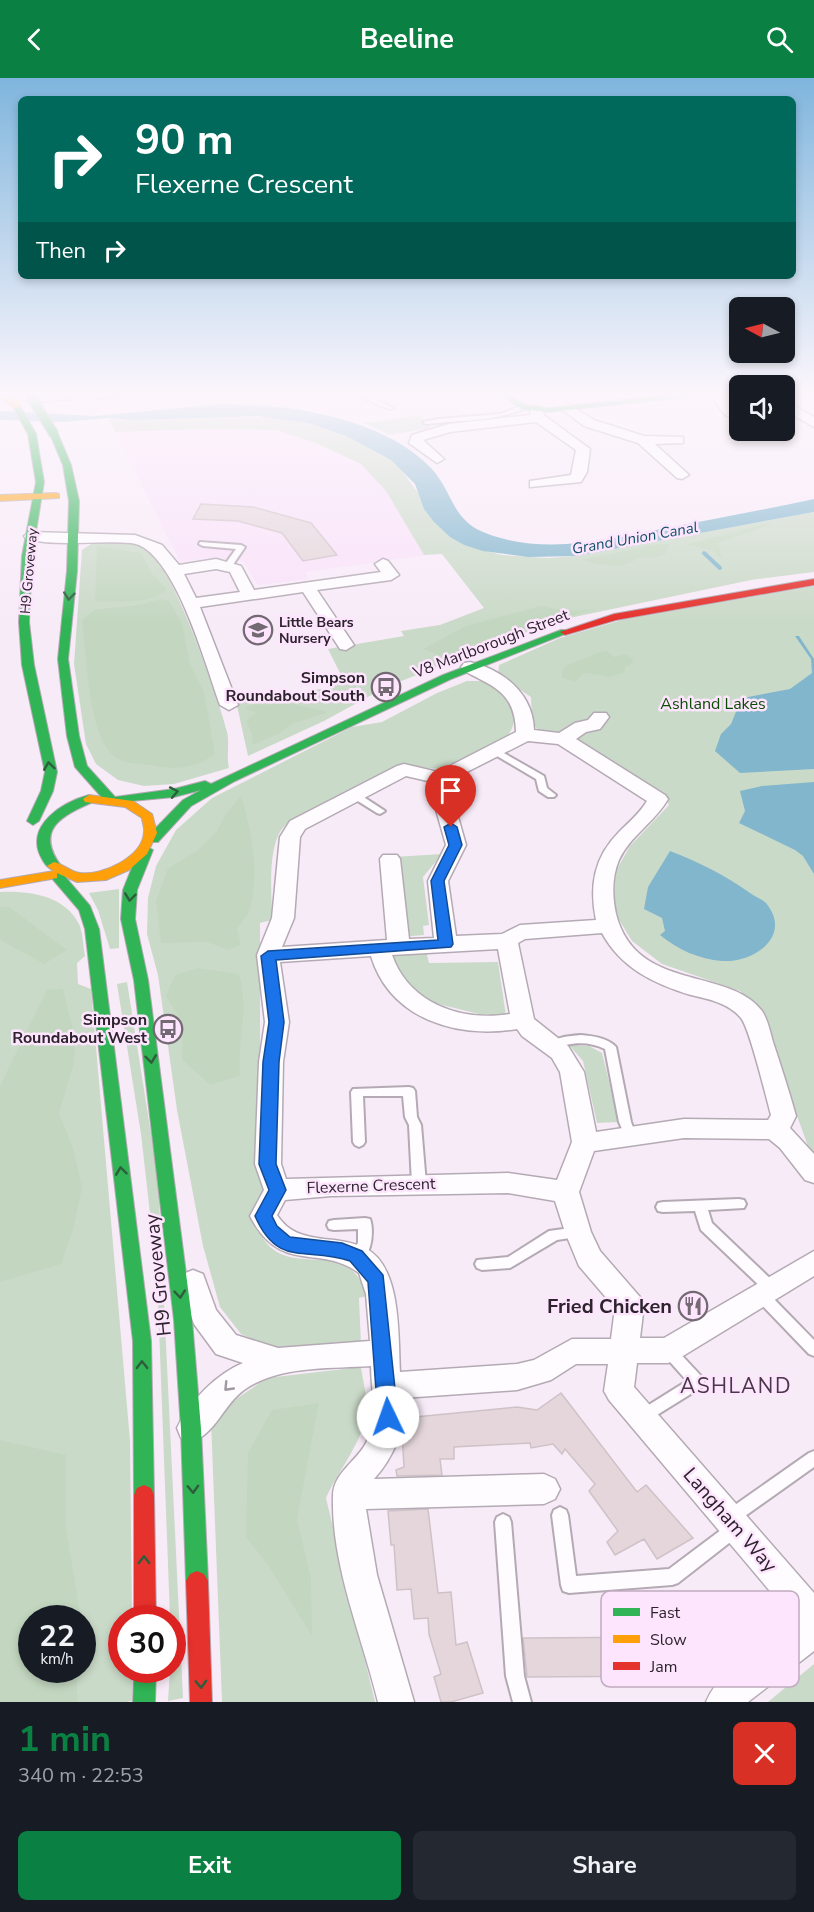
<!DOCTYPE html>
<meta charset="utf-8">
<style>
:root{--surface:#171b24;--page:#242831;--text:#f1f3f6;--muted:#9ea1a6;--accent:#0b8043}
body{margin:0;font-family:"Nunito Sans",sans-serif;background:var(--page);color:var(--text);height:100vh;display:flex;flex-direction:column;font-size:22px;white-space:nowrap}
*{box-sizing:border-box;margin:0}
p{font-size:20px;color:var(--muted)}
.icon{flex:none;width:33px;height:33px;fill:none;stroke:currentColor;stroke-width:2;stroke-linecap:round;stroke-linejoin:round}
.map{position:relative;height:1624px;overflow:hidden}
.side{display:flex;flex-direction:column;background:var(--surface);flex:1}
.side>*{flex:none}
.guide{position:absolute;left:18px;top:18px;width:778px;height:183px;border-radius:9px;box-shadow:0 3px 9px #0003;background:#00695c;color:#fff;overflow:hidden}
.needle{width:39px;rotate:277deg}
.controls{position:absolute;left:729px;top:219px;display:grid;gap:12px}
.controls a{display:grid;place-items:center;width:66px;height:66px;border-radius:9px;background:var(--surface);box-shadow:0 3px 9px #0003;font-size:30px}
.speed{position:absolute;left:18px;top:1527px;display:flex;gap:12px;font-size:30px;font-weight:700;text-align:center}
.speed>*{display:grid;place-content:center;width:78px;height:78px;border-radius:50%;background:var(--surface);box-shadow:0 3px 9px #0003;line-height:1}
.speed small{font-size:15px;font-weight:400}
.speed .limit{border:9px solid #d22;background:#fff;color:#111}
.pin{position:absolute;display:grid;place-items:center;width:51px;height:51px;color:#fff;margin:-62px -26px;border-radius:50% 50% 50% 0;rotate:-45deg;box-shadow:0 0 6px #0007}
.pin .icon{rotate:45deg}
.me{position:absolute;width:66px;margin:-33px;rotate:357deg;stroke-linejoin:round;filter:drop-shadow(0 0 4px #0008)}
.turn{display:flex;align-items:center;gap:21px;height:126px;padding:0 18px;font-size:27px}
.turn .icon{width:78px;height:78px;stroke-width:2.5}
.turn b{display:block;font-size:42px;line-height:51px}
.then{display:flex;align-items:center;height:57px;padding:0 18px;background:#0003;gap:12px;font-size:22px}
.round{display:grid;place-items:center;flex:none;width:63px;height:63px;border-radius:9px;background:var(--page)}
.head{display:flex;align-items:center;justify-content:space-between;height:102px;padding:0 18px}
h1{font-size:36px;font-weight:700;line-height:45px;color:var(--accent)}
.cta{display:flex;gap:12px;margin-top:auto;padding:12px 18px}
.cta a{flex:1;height:69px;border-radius:9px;background:var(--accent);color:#fff;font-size:24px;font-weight:700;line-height:69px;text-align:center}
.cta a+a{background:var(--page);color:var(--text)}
header{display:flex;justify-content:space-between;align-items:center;height:78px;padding:0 18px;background:var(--accent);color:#fff;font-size:27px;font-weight:700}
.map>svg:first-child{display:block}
.built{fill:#f9e2f9}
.green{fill:#cadac8;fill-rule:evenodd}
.forest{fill:#c3d7c0}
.water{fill:#82b6cd}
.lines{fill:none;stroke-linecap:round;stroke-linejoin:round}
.stream{stroke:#82b6cd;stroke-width:4}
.building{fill:#e4d6da;stroke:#cfc2c7;stroke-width:1.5}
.lane-casing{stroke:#b4aab4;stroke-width:4}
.street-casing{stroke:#b4aab4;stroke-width:3}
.fast-casing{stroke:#b4aab4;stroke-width:2}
.slow-casing{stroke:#b4aab4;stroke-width:2}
.jam-casing{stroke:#b4aab4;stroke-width:2}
.lane{fill:#fefcfe;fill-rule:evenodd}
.street{fill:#fefcfe;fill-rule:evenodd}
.fast{fill:#30b455;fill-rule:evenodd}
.slow{fill:#ff9f0a;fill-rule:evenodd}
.jam{fill:#e5322d;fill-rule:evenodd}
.fast-bridge-casing{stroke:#b4aab4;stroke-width:11;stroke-linecap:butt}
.slow-bridge-casing{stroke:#b4aab4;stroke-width:11;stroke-linecap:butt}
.fast-bridge{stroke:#30b455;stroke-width:9}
.slow-bridge{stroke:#ff9f0a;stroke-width:9}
.oneway{stroke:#2e5d3c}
.oneway2{stroke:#a09aa0}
.route{fill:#1a73e8;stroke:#114b97;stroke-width:1.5}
.labels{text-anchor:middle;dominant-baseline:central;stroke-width:5;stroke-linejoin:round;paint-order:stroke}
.far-street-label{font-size:14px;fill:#2c232c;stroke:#fee5fe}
.far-poi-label{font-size:14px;font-weight:bold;fill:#2c232c;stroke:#fee5fe;text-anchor:start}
.far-water-label{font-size:15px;font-style:italic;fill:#0e5267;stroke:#fee5fe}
.street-label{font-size:16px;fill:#2c232c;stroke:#fee5fe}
.poi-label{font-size:16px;font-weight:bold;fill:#2c232c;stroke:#fee5fe;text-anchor:end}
.park-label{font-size:16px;fill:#0a4c03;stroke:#fee5fe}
.near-street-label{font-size:20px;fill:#2c232c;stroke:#fee5fe}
.near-poi-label{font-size:20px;font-weight:bold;fill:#2c232c;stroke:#fee5fe;text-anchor:end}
.near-neighbourhood-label{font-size:21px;letter-spacing:1.5px;fill:#493649;stroke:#fee5fe}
.key{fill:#fee5fe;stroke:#bfabbf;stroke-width:1.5}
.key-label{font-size:16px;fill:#2c232c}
</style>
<header><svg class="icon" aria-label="back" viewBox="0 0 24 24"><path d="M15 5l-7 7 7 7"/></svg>Beeline<svg class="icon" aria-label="search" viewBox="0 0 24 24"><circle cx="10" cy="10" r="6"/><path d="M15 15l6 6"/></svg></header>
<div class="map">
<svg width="814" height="1624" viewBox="0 0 814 1624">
<rect width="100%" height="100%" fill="#f8ebf8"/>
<path class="built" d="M208,351L276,352L316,365L361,386L386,413L427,477L305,494L308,501L258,507L243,483L207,480L180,484L115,354Z"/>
<g class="green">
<path d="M418,337L431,350L390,357L364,345Z"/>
<path d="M224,338L288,340L326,349L346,358L391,382L402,393L450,459L464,467L502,477L548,480L576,478L814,434V494L751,502L555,543L386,609L324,643L248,678L236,623L327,610L340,595L328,571L404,558L401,553L440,547L484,530L442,476L424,477L386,413L361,386L316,365L276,352L208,351L115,354L109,341L133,342Z"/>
<path d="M97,462C114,462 131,460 147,469C170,483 220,623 227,654C230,666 226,679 229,690L174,706L144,708L118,702L96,686L86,666L74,586L82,472Z"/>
<path d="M814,508V1085L760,935L740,913L662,886L632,863L615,835L613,798L630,768L669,727L663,714L635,700L575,660L539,652L532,646L531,619L498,597L499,587L560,560L622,542Z"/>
<path d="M467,603H487L513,620C516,633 516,649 506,660L439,691L406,688L323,725L319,732C308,736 290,740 282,751C267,771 272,818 272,842L260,845V1012L256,1093C271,1107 261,1120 255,1137C258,1145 260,1156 265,1163C293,1201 349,1157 367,1218L359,1220L361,1267L278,1272L241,1256L220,1229L203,1168L177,1032L158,897L147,856L148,820L156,788L176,752L212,720L352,649L382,644L437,615Z"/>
<path d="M442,776L423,799L429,847L423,848L424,857L401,859L393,779Z"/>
<path d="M119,811V870L110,871L98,832L89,815Z"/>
<path d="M0,814C29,813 64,817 79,846C83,854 83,868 85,878L77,885L78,906L91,911L130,1363L132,1540H122V1592H132V1623L126,1624H0ZM32,1540H82V1592H32Z"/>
<path d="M426,873L429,885L498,884L506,938L479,936L434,925L420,918L395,895L393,876Z"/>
<path d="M127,904L158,1100L183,1620L168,1623L170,1592H172L157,1197L141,1056L117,906Z"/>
<path d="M569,967L589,968L602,975L619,1044L597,1045L583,983Z"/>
<path d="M361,1289C363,1303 368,1321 366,1336C363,1363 337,1395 326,1420L375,1624H222L211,1343L239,1319L267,1300Z"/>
<path d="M814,1586V1624H768Z"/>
</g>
<g class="forest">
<path d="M764,446H772L718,465L723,482L713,473L688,466Z"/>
<path d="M658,466H669C666,485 651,477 638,480C635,481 632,484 630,485C614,490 595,486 581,482Z"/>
<path d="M97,468L141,475L152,496L167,511C153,527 116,523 95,524Z"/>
<path d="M162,521L169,523L182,546L190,586L204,614L215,676C193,692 176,692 150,687C141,686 126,686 118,681C87,663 87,576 82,543L94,532L132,528Z"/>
<path d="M541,528L566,533L596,531L520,552L469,574L441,578L423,571L466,548Z"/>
<path d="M607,573L614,579L625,576L632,580L633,585L625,589V594L611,599L588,595L582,596L576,604L562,600V593L568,586C582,584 592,574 607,573Z"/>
<path d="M284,624L328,634L292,646L280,655L252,667L253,659L246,642L256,635L244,630C261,623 268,629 284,624Z"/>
<path d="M241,718C252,752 260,796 250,831C248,838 241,845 237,851L241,867L229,872L207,864L161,865L156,823L168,790L197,773L217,753L225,737Z"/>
<path d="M0,829H9L67,872L44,886L0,862Z"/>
<path d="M198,890L239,896C250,937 237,959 240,998L210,1007L182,981L183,946L166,918L175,897Z"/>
<path d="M63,911L75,959L74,985L59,1035L74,1073L82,1110L73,1152L61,1186L0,1204V1008L47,912Z"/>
<path d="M319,1325L297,1441L311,1500L312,1558L268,1487L246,1459L248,1375L272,1332Z"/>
<path d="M0,1362L66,1377V1450L81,1540H32V1592H77V1624H0Z"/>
</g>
<g class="water">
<path d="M219,326C286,325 382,339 431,390C454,415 451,443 488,456C547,478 613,460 672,449C719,440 767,431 814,421V434L576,478L528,479L483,473L464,467L450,459L434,444L424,431L415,406L391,382L346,358L309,345L256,338L132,342L109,340L63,344L0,342V333L96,338Z"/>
<path d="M795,558H799L814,581V691L740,695L715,673L721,656L731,646L738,629L748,619L790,611L812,595L811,581Z"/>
<path d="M814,704V796L803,778L795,772L739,745L745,733L740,713L762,708Z"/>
<path d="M670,773C699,784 725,797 750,815C755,819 762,821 766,825C793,858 754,885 722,883C699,881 678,872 660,857L665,853L662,840L644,831L648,809Z"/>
</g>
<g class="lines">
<path class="stream" d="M704,475L720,490"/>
</g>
<g class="building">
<path d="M201,426L253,429L311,445L337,477L303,483L282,455L238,443L193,441Z"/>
<path d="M561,1315L637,1414L646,1407L693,1460L657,1481L644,1461L615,1477L607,1464L618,1453L589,1413L595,1406L565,1371L562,1376L553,1366L531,1370L530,1365L454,1369V1381H440L442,1397L397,1398L396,1392L404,1389L402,1355L405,1340L517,1329L537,1332Z"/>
<path d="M428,1431L438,1515L451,1514L456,1567L467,1564L483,1615L451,1624H441L434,1599L441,1596L429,1556L428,1540L414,1541L411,1511L397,1512L394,1467H391L388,1433Z"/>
<path d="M671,1559L676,1598L527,1599L523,1560Z"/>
</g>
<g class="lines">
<g class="lane-casing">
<g id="lane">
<path d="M95,317H117L114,319L97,320L95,319Z"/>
<path d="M356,317H364L394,330L389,331Z"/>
<path d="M68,318L70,319V321L30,324L27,322L30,320Z"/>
<path d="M524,327L527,329L526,330C494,344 460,342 426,346L423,344L438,341L500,336Z"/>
<path d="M200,464L241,467L245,469L230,491H227L223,489L236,471L203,468L199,466Z"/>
<path d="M495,670L544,698L547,710L556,717L554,719H548L539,713L536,701L492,675L490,673Z"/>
<path d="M356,715L359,716L385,733L380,736L377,735L353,720L351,718Z"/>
<path d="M581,957C593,958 608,960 616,969L631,1044L636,1057L634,1060L630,1062L626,1060L619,1044L605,971C593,965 579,964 566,967C559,969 555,973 548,971L546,968C554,959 569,958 581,957Z"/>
<path d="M409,1009L413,1010L415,1013L417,1039L421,1047L426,1106L424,1110L419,1111L414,1110L412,1106L409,1047L405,1039L403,1018H363L365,1064L363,1067L359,1069L355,1067L353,1064L351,1014L353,1011Z"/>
<path d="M739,1121L744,1122L746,1126L744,1130L708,1132L712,1145L776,1206L778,1210L776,1214L771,1216L768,1215L814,1262V1278L809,1276L756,1221L754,1217L756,1213L761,1211L764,1212L701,1152L695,1133L663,1134L658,1133L656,1129L658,1125L663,1124Z"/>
<path d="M365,1140L370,1141C375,1154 371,1189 351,1182L349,1178L358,1165V1151L334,1152L329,1151L327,1147L329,1143L334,1142Z"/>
<path d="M578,1149L583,1150L585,1154L583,1158L557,1162L510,1190L482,1192L477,1190L475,1186L477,1182L508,1179L549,1153Z"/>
<path d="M668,1266L673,1268L702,1299L704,1304L702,1309L644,1345L639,1343L636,1338L639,1333L687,1303L663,1276L661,1272L663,1268Z"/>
<path d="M814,1373V1389L738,1443L742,1445L744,1450L742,1455L678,1505L672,1507L569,1515L563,1513L561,1507L552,1437L554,1432L560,1429L566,1432L568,1437L576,1498L669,1491L729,1446L725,1444L723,1439L725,1434L809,1375Z"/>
<path d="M503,1436L509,1439L511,1444L524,1598L531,1624H513L506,1598L495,1444L497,1439Z"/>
</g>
</g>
<g class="street-casing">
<g id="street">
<path d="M710,317H722L740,333V342L725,337Z"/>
<path d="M784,322L814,339V349L784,332Z"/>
<path d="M568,326L594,342L644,358L683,359V365L655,366L689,397L682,401L677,400L638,365L584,348L564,333L562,330Z"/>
<path d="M536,328L540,329L545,338L590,371L587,394L581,404L530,409V403L571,397L576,372L536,344L450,354L423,362L444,381L437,385L409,365L412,357L449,346L531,337L530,332Z"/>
<path d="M31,454L135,457L162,467L179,487L216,481L241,488L254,512L381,494L375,486L383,481L388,483L399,497L391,502L317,512L354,567L346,572L340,571L303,514L200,529L238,627L229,632L220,627C206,589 174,469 131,465C97,462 59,469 26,461L24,458ZM216,491L230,494L240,514L196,520L184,496Z"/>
<path d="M470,584C504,592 533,616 534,652L559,655L575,645L588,642L594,635H606L609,639L600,651L586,654L576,661L665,717L668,721C655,744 630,758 619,782C612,798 612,818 616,836C636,915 728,888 762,933C768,942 770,954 773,964C781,988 789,1013 796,1038L790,1050L814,1076V1105L805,1102L780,1070L769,1061L684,1060L594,1073L579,1114L591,1154L600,1173L640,1219L644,1227L640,1260H664L814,1173V1198L678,1281L668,1285H637L634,1309L814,1515V1573L748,1624H706C721,1588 765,1566 796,1544L609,1322L604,1313L608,1286H576L551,1302L517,1312L403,1320C406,1350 394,1379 374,1401L544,1396L555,1401L560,1411L555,1421L544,1426L366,1431L377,1497L414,1624H378C362,1558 331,1487 333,1418C333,1395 357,1383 366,1365C379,1341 371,1313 371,1288C330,1291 279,1287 244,1312C224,1326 216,1355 192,1364L181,1360L177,1350C189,1323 217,1296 243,1285L216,1276L194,1246L179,1204L183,1196L193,1192L203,1196L216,1232L236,1257L278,1270L370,1263L366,1216L359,1195C319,1165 281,1198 250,1138L264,1112L255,1086L259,984L265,944L257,877L272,840L280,759L290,743L397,688L404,686L438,694L516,654C515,615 495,609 464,593L461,589L464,585ZM528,663L558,666L647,723C640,735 629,744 619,754C594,779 589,808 596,842L520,847L502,856L456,858L448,803L466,767L451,714V702ZM406,698L432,704L431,714L446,767L428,803L434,860L409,861L400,781L397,777H383L380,781L387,862L282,869L294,840L300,759L305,751ZM602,855C621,890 654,906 691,917C708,921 729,925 741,940C750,951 766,1019 771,1037L768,1042L684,1041L596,1054L584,994L568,968L534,941L518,865L525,861ZM498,871L510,936C462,944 409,926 392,877ZM371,878C390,941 457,961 517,951L522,958L552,980L560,994L572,1064L557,1102L508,1095L286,1101L281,1086L283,984L289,944L280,884ZM508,1115L555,1123L565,1154L579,1188L615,1230L611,1261H572L534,1282L517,1286L400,1294C398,1259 402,1188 365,1170C352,1164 338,1162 324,1161C303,1158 289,1155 277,1137L285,1122L331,1118Z"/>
</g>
</g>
<g class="fast-casing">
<g id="fast">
<path d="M501,317H510L526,327L548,330L667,317H690L686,319L548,334L521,331Z"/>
<path d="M12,324H18L36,356L44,404L32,478L29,544L34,587L57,694L53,713L39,743L33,747L27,743L41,713L45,694L22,587L19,544L22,478L36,404L28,356L11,326Z"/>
<path d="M54,353L58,356L71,387L79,423L77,493L68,581L79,658L87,688L115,719L174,711L205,703L211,706L443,597L561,552H569L570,554L451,601L235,703L191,728L158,764H148L147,761L148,758L183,722L201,712L174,719L110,725L106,724L75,689L67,658L58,581L67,493L69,423L63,387L50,356Z"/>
<path d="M89,717L95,721L93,724C63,737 34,751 61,788L54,792C47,790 44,785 41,779C25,747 63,724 89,717Z"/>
<path d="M146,768L153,772L137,812L135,841L148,902L192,1242L201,1351L208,1503L204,1510L197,1513L190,1510L186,1503L181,1351L174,1242L134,902L121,841L123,812L139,772Z"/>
<path d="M57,794L62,795L90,828L99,851L151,1263L154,1417L151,1424L144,1427L137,1424L134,1417L133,1263L85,851L79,832L50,798Z"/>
<path d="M134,1592H156L155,1624H133Z"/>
</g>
</g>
<g class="slow-casing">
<g id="slow">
<path d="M56,415L59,416V420L0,423V417Z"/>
<path d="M89,717L133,723L152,736L157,755L147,776L129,792L106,802L77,804L57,795V800L0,810V802L54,793L47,788L54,784C63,786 71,794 80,795C102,798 143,779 144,754C145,750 142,744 142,740L125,729L85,724L83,721Z"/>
</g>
</g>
<g class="jam-casing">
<g id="jam">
<path d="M814,501V507L616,542L565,557L560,554L614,536Z"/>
<path d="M144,1407L151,1410L154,1417L156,1540H134V1417L137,1410Z"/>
<path d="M197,1493L204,1496L208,1503L212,1624H190L186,1503L190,1496Z"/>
</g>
</g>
<use href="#lane" class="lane"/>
<use href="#street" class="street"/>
<use href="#fast" class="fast"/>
<use href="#slow" class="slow"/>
<use href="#jam" class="jam"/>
<g class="fast-bridge-casing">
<path id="fast-bridge" d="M30,317L54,356"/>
</g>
<g class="slow-bridge-casing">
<path id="slow-bridge" d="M7,317L15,326"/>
</g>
<use href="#fast-bridge" class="fast-bridge"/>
<use href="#slow-bridge" class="slow-bridge"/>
</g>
<defs><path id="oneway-chevron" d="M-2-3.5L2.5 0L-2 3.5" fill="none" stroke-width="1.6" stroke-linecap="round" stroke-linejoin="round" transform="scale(1.5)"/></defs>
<g class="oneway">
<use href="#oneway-chevron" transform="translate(69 518) rotate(96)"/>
<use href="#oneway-chevron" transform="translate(49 688) rotate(-98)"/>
<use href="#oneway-chevron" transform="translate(174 714) rotate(-11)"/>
<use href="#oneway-chevron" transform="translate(130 819) rotate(97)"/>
<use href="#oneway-chevron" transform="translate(151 981) rotate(83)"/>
<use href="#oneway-chevron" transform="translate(121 1093) rotate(-97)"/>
<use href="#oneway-chevron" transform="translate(180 1216) rotate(84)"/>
<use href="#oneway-chevron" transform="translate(142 1287) rotate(-91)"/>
<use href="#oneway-chevron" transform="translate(193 1411) rotate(88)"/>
<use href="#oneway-chevron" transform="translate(144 1482) rotate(-91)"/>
<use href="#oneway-chevron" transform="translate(201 1606) rotate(88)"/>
</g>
<use class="oneway2" href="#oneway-chevron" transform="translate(228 1309) rotate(134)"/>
<linearGradient id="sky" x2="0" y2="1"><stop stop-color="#7fb5dd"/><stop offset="0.58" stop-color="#fcf6fc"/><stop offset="1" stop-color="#fcf6fc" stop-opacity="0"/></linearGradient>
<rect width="814" height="544" fill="url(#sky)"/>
<path class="route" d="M451,745L457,749L462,767L444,803L453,866L451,869L276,882L284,944L279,984L276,1086L286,1112L272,1138L277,1148L290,1159L342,1165L362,1173L383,1197L398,1339L395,1345L388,1348L381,1345L378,1339L368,1204L350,1183C307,1168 278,1191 255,1138L269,1112L259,1086L263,984L269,944L261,878L268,873L438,862L431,803L449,767L444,749Z"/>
<defs>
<g id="school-ring" transform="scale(1.5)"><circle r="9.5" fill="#fee5fe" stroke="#736973" stroke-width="1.5"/><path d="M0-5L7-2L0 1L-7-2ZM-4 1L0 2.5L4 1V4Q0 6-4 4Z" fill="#736973"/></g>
<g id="bus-ring" transform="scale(1.5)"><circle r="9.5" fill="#fee5fe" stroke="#736973" stroke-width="1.5"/><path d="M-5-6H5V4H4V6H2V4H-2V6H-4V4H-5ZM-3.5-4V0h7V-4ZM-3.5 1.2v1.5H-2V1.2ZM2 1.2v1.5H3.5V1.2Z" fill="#736973"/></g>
<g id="restaurant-ring" transform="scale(1.5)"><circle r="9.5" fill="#fee5fe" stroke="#736973" stroke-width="1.5"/><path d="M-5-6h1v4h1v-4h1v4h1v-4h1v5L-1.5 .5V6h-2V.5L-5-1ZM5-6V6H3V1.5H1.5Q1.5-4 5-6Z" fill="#736973"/></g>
</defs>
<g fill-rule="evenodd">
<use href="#school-ring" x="258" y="552"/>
<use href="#bus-ring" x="386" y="609"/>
<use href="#bus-ring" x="168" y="951"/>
<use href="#restaurant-ring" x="693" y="1228"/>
</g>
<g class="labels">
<g class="far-street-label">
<text transform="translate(29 493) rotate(-85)">H9 Groveway</text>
</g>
<g class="far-poi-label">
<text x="279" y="544">Little Bears<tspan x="279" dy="16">Nursery</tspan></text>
</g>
<g class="far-water-label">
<text transform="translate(635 460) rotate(-10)">Grand Union Canal</text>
</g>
<g class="street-label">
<text transform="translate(491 566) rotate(-21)">V8 Marlborough Street</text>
<text transform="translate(371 1108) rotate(-2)">Flexerne Crescent</text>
</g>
<g class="poi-label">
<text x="365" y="600">Simpson<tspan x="365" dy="18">Roundabout South</tspan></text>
<text x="147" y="942">Simpson<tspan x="147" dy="18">Roundabout West</tspan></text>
</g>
<g class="park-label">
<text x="713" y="626">Ashland Lakes</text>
</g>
<g class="near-street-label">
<text transform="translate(158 1197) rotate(-96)">H9 Groveway</text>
<text transform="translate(730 1442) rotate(49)">Langham Way</text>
</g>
<g class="near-poi-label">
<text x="672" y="1228">Fried Chicken</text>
</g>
<g class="near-neighbourhood-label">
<text x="736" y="1308">ASHLAND</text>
</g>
</g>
<rect x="601" y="1513" width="198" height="96" rx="9" class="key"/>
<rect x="613" y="1530" width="27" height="8" fill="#30b455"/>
<rect x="613" y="1557" width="27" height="8" fill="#ff9f0a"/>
<rect x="613" y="1584" width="27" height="8" fill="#e5322d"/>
<g class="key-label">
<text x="650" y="1540">Fast</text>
<text x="650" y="1567">Slow</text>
<text x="650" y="1594">Jam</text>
</g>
</svg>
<div class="controls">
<a><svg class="needle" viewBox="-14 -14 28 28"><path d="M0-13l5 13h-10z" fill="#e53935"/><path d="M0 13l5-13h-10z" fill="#9ea1a6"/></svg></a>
<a><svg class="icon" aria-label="sound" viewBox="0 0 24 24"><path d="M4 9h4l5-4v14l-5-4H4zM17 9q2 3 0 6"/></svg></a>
</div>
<div class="speed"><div>22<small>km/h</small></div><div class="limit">30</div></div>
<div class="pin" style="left:451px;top:749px;background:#d93025"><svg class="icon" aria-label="arrive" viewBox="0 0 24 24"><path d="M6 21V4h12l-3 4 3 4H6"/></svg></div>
<svg class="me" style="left:388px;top:1339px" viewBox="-20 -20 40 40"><circle r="19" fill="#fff"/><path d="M0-13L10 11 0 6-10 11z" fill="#1a73e8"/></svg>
<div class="guide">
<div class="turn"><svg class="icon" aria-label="right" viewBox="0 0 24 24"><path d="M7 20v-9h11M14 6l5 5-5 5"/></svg><div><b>90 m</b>Flexerne Crescent</div></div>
<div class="then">Then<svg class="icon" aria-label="right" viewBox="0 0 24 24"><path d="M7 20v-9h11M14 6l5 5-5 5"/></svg></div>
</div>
</div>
<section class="side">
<div class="head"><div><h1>1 min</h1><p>340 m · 22:53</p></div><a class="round" style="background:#d93025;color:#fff"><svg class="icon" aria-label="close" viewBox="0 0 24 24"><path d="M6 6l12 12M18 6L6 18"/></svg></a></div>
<div class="cta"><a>Exit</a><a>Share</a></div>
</section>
